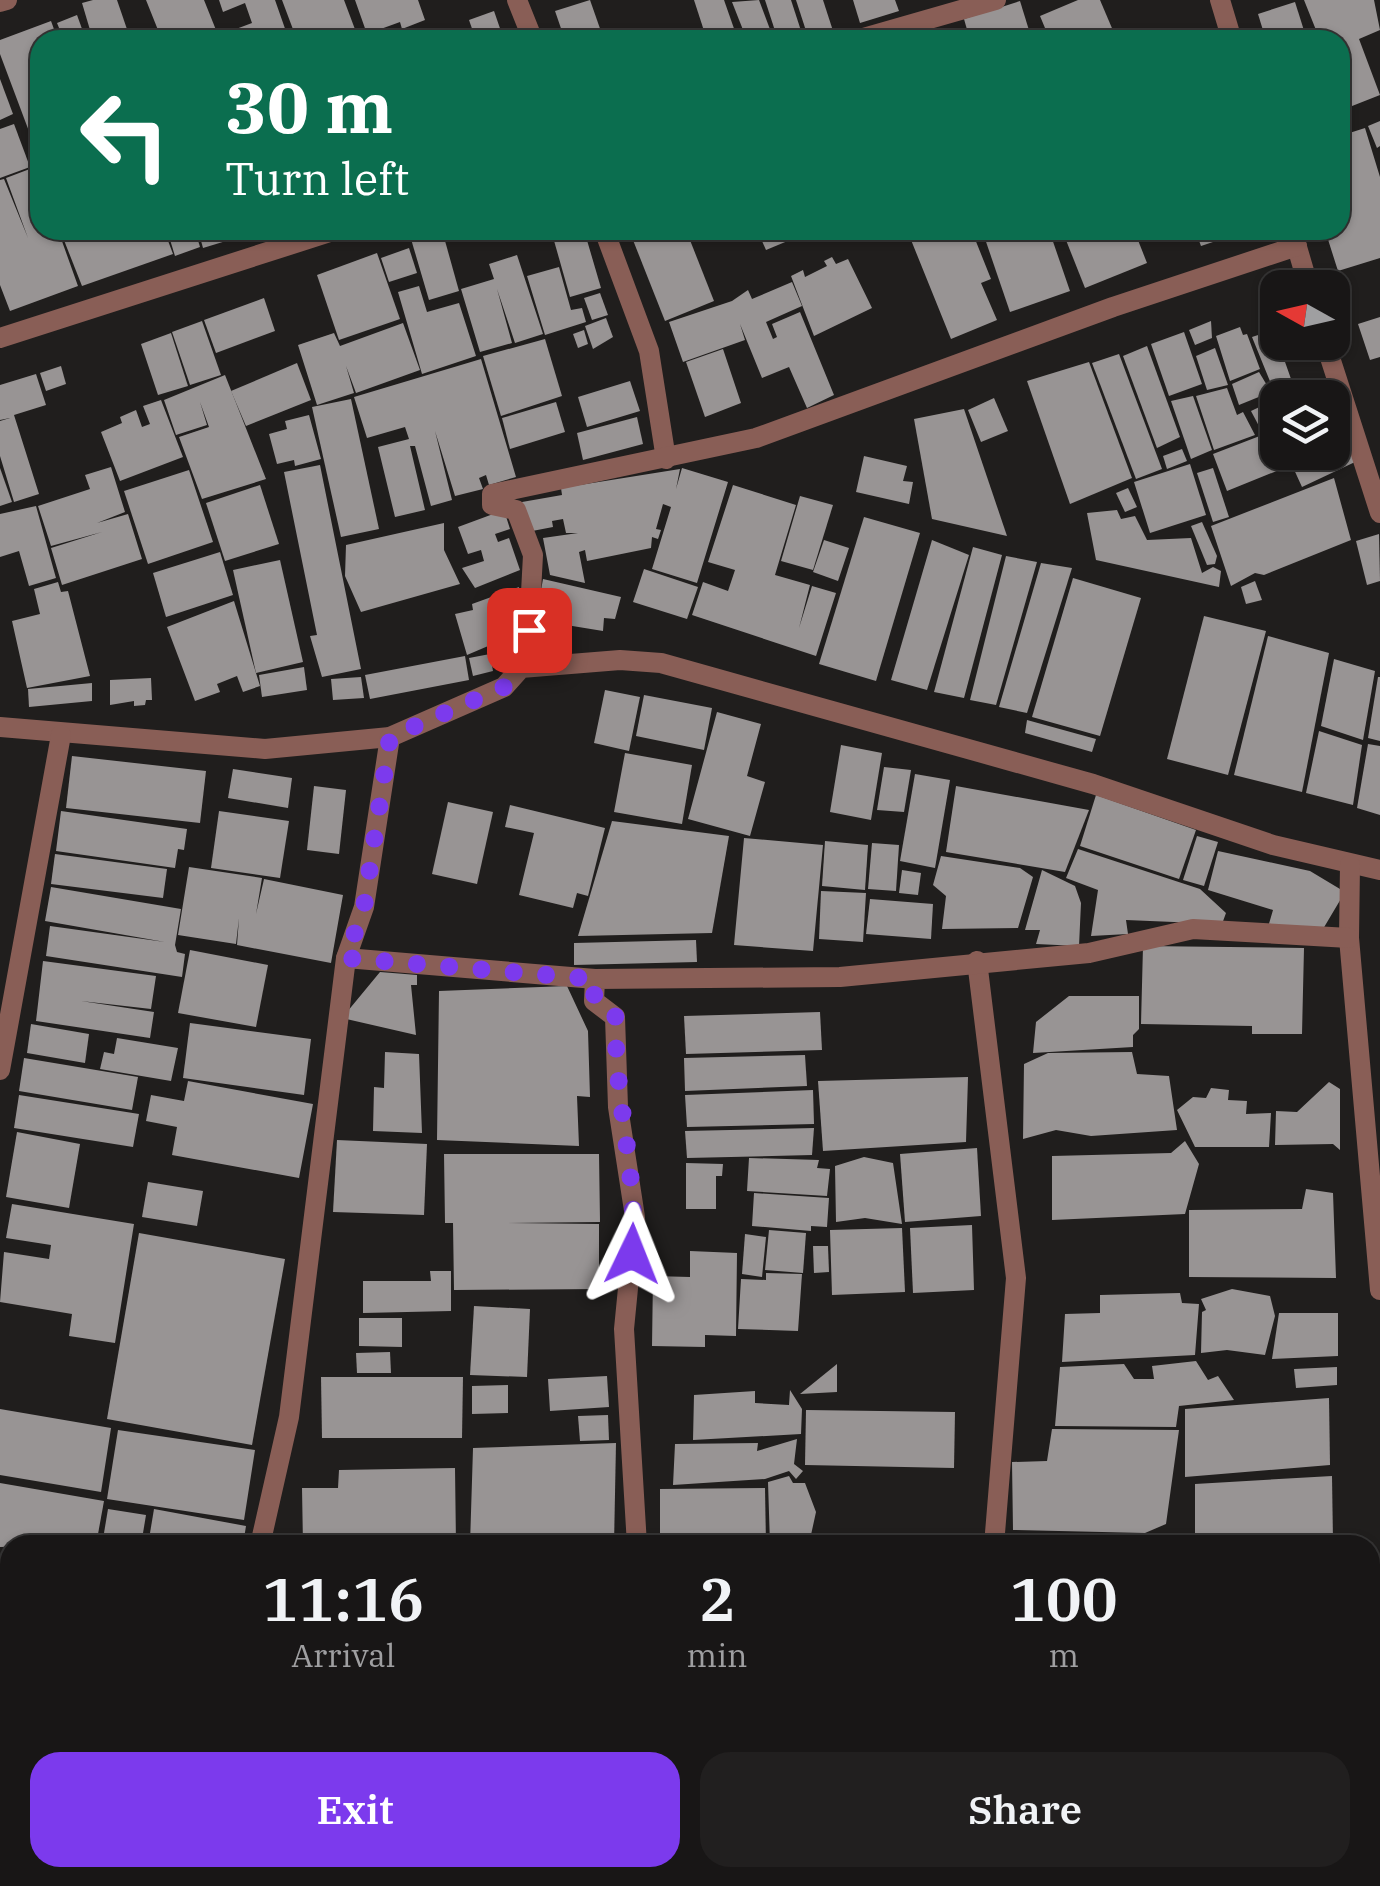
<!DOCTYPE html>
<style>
:root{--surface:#181616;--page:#211f1f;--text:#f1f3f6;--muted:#9f9fa1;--line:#363535;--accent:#7c3aed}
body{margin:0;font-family:"IBM Plex Serif",serif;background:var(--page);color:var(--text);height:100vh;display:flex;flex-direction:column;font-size:38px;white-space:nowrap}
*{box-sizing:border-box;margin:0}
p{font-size:32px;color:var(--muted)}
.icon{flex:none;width:55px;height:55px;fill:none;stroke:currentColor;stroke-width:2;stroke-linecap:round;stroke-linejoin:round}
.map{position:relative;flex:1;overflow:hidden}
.details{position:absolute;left:0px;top:1535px;width:1380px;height:352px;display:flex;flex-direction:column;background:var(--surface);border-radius:30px 30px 0 0;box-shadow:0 2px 8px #0004,0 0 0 2px var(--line)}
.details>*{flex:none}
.hud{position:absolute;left:30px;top:30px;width:1320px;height:210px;border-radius:30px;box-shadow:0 2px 8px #0004,0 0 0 2px var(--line);background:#0b6e4f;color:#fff;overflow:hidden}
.needle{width:65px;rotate:278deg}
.controls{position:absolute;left:1260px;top:270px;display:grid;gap:20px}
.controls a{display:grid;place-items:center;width:90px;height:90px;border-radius:20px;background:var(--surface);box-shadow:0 2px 8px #0004,0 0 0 2px var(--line);font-size:50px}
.pin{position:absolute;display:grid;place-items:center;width:85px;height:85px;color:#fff;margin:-42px;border-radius:20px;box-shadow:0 5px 15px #0006}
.me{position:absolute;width:110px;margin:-55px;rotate:2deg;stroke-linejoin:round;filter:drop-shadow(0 0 8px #0008)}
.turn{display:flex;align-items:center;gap:35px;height:210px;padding:0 30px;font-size:45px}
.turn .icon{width:130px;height:130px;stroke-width:2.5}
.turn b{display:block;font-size:70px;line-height:85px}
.eta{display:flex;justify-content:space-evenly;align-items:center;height:170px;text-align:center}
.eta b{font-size:60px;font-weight:600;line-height:70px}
.primary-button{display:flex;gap:20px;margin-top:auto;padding:20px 30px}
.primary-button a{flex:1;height:115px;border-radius:30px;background:var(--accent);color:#fff;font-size:40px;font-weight:600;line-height:115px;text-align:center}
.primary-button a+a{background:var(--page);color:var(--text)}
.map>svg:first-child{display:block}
.building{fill:#989494}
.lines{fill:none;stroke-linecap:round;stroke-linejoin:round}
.street{stroke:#895e56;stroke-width:20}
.route{stroke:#7c3aed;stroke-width:18;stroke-dasharray:0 32.4}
</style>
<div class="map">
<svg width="1380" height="1886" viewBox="0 0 1380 1886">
<rect width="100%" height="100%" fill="#201e1d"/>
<g class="building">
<path d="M93,0H117L130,38L93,40L82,3Z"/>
<path d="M146,0H204L220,40H162Z"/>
<path d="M219,0H275L289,40H230L228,32L252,23L245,3L223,12Z"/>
<path d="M282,0H344L359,40H334L329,29L297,40Z"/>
<path d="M355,0H418L425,20L402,29L400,22L367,34Z"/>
<path d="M590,0L604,40H565L555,11Z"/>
<path d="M694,0H724L738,40H707Z"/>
<path d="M759,0L774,40H747L732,2Z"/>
<path d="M765,0H791L804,40H778Z"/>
<path d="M796,0H823L834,34L809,40Z"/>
<path d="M853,0H895L899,11L860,23Z"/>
<path d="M1078,0H1100L1117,40H1050L1040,16Z"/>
<path d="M1304,0H1374L1380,30L1359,39L1380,95L1347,108L1340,90V40H1320Z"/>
<path d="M1020,1L1032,40H970L964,19Z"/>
<path d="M1295,2L1307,40H1266L1258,14Z"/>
<path d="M494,11L504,40H476L469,20Z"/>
<path d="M77,15L86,40H64L57,23Z"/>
<path d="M51,21L58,40H40V131L30,134L0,54V40Z"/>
<path d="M0,79L13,114L0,120Z"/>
<path d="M1380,121V146L1377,148L1368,126Z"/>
<path d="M14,124L30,167L0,178V129Z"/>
<path d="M1365,128L1380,177V258L1338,271L1325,230H1340V136Z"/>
<path d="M35,167L40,182V230H58L78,286L10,311L0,285V180L4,179L28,238L6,178Z"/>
<path d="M60,230H164L173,254L82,286Z"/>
<path d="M167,230H195L200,247L175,256Z"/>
<path d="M198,230H222L226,241L203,248Z"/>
<path d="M227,230H262L231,242Z"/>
<path d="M442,230L459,291L429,300L411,239Z"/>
<path d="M551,230H584L601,288L570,297Z"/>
<path d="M629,230H686L714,301L665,321Z"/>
<path d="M757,230H814L766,250Z"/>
<path d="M907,230H953L957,240L973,234L991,279L981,283L997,320L951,339Z"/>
<path d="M982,230H1049L1070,291L1010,312Z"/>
<path d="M1062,230H1134L1147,263L1085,288Z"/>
<path d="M1195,230H1245L1246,231L1201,246Z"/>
<path d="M409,248L417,273L389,282L381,258Z"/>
<path d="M377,253L400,319L339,340L317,275Z"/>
<path d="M517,255L543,334L515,343L497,289L512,343L480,352L461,289L494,279L489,264Z"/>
<path d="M832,257L836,264L848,259L872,308L814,336L791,276L803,270L805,277L827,266L824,261Z"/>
<path d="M559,267L571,310L582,308L586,322L545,335L527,276Z"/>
<path d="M792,282L802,306L766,322L773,339L777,337L772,324L800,312L834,395L807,408L789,367L762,378L740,324L745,340L683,362L669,322L732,301L748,290L752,299Z"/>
<path d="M419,286L427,312L459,303L476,356L422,374L398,292Z"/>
<path d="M600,293L608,315L592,320L584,298Z"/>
<path d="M264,298L275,331L216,353L204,320Z"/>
<path d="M1380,317V357L1370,360L1358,324Z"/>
<path d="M606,318L613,337L593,349L585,326Z"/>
<path d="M202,321L221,375L190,385L172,332Z"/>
<path d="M1211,321L1212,338L1195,345L1189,330Z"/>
<path d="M403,323L420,370L356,393L346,366L354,393L317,405L298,345L334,333L340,346Z"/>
<path d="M1240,327L1243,335L1247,334L1260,369L1230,381L1216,336Z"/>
<path d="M1277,329L1278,342L1297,396H1276L1252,337Z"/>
<path d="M584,330L588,344L578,348L573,334Z"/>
<path d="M1184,332L1202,384L1169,396L1151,344Z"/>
<path d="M171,333L188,386L158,395L141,344Z"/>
<path d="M545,339L562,396L501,416L483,356Z"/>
<path d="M1147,346L1180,437L1157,448L1123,356Z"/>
<path d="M1215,348L1228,385L1207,390L1196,356Z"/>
<path d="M723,349L741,403L705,417L686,362Z"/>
<path d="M1119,354L1162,469L1136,479L1092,363Z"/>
<path d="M481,359L516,477L489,485L486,475L479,478L483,489L455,496L435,431L452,500L431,506L415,446H410L425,510L395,517L378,447L409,439L405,427L367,438L354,397Z"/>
<path d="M1089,362L1132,478L1070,504L1027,381Z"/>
<path d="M297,363L311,400L246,426L231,391Z"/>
<path d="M61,366L66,384L46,391L40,373Z"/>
<path d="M1259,372L1271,392L1239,405L1232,384Z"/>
<path d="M36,374L46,405L14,415L39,494L14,502L0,456V421L10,418L0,420V385Z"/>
<path d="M225,375L266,479L202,499L179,437L209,427L200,402L207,425L176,435L164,400Z"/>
<path d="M630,381L640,411L587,427L578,397Z"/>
<path d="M1227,388L1237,415L1243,412L1255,435L1214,450L1196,396Z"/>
<path d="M1193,396L1212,450L1191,459L1171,401Z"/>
<path d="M994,398L1008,431L981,442L968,410Z"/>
<path d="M351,399L379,529L341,537L312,407Z"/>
<path d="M1276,399L1278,420L1260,428L1251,411Z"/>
<path d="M161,400L183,457L120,481L101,432L122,423L120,417L136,410L142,427L150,424L143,406Z"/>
<path d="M556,402L565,432L510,449L502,418Z"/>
<path d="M964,409L1007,536L932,519L914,419Z"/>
<path d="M1332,413L1355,462L1302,487L1286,452H1332Z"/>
<path d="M309,415L321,459L295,466L294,460L277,464L269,434L287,429L285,421Z"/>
<path d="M637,417L643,444L583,460L577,433Z"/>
<path d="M1278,429V452H1283L1289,466L1227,491L1213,454Z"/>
<path d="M1182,449L1187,461L1167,469L1163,456Z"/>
<path d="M864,456L907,466L903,481L913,482L909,504L856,492Z"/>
<path d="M1190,464L1206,515L1150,533L1134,482Z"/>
<path d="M320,465L361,669L322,677L310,636L317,635L284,472Z"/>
<path d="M111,467L125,512L97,523L128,514L142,559L62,585L51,548L102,532L51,546L38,506L90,489L85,475Z"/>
<path d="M0,468L12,502L0,506Z"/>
<path d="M682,468L728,482L697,583L652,569L671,507L663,504L656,529L661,530L658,539L652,537L651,548L587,561L585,550L579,552L585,583L550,575L543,538L578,533H566L563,519L552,521L553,527L527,532L522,502L562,495L561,488L680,469L676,489Z"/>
<path d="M1213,468L1229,517L1213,522L1197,473Z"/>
<path d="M189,470L213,542L148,564L124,491Z"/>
<path d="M1334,478L1351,540L1264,575L1255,573L1231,586L1211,526Z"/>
<path d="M260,485L279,544L225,561L206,503Z"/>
<path d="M733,485L796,505L775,575L810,585L799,628L812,586L836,593L816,656L692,615L703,582L728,591L735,570L708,562Z"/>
<path d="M1128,488L1137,507L1125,512L1116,493Z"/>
<path d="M800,496L833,505L813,570L781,561Z"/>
<path d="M36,506L56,578L29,586L19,551L0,557V514Z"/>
<path d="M504,510L510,529L495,534L498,542L509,538L520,570L475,588L462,568L484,561L481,550L468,554L458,527Z"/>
<path d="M1117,510L1121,519L1135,516L1147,540L1191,538L1202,573L1213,567L1221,571L1219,587L1096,560L1087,513Z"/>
<path d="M864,517L920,533L876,681L819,664Z"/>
<path d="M1202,522L1217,556L1215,564L1207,565L1191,526Z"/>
<path d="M444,523V550L460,584L361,612L345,576L346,545Z"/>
<path d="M1379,534L1380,581L1367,585L1356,541Z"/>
<path d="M824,540L849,548L838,581L813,572Z"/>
<path d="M932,540L969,555L927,690L891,680Z"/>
<path d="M973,547L1002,555L964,698L934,692Z"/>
<path d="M220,552L233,595L166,617L153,573Z"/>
<path d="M1006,556L1037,562L996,705L970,700Z"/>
<path d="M280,560L303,662L256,673L233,570Z"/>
<path d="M1041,563L1072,568L1027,713L999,707Z"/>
<path d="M644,569L698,587L687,619L633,602Z"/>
<path d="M1073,578L1141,598L1100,736L1032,717Z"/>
<path d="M543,579L621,597L615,619L604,618L603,631L554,623L556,616L537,613Z"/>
<path d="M1255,581L1262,600L1246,604L1241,587Z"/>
<path d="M58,582L61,592L68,591L90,676L27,688L12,621L40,614L34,589Z"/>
<path d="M519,587L514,635L467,655L455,614L473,610L472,604Z"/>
<path d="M234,601L260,686L243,692L237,676L217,684L220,692L195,701L167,627Z"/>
<path d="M1204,616L1266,631L1228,775L1167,759Z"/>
<path d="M1268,636L1329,653L1302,792L1234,775Z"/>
<path d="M490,654L493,671L473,676L469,658Z"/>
<path d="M465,656L469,680L370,699L365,675Z"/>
<path d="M1334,659L1375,671L1363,740L1321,726Z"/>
<path d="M304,667L307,690L262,697L259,675Z"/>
<path d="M361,677L364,698L333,700L331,679Z"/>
<path d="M1378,677H1380V741L1368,738Z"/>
<path d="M151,678L152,700H146L145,705L134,706V701L110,705V680Z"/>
<path d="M92,683V701L29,707L28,689Z"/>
<path d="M605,690L640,697L629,751L594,743Z"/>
<path d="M644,695L712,708L704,750L636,736Z"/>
<path d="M717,712L761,724L747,776L765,782L750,836L688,819Z"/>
<path d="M1027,720L1096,739L1092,752L1025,733Z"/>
<path d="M1319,731L1362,745L1353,805L1306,793Z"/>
<path d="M1368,744L1380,746V815L1357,808Z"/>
<path d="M841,745L882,753L871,820L830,812Z"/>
<path d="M625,753L692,765L682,824L614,812Z"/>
<path d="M72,756L206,771L200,823L66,808Z"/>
<path d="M884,767L911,770L904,812L877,810Z"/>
<path d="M233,769L292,778L288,808L228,798Z"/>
<path d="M915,774L950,780L935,868L900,861Z"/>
<path d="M314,786L346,790L339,854L307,850Z"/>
<path d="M956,786L1089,810L1065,872L946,852Z"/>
<path d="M1096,795L1196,830L1179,879L1080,846Z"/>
<path d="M448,802L493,812L477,884L432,874Z"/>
<path d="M510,805L605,828L588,896L577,893L573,908L519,895L534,833L505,827Z"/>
<path d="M61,811L187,829L184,850L178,849L175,868L56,851Z"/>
<path d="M219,811L289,821L280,878L211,868Z"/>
<path d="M612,821L729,836L712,933L578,936Z"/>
<path d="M1197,836L1218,842L1204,886L1183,880Z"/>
<path d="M744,838L823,845L813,951L734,945Z"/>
<path d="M825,841L868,845L865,890L822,886Z"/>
<path d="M872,843L899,845L896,891L868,889Z"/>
<path d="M1078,849L1200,889L1226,913L1222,924L1126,920L1128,934L1091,936L1098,890L1066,878Z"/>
<path d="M1218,851L1310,871L1345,892L1323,929L1268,927L1273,910L1208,890Z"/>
<path d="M55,854L167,869L163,898L51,884Z"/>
<path d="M941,856L1020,868L1033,877L1018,928L942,929L946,896L933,885Z"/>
<path d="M189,867L262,878L256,914L264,879L343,895L331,963L237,945L239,918L236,944L178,935Z"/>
<path d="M902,870L921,873L918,895L899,893Z"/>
<path d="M1042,870L1075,886L1081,903L1079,946L1036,944L1040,930H1025Z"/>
<path d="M51,887L181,909L175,945L177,952L185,954L182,977L46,956L50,926L165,942L45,921Z"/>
<path d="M821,891L866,893L863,942L819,939Z"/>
<path d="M870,899L933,904L931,939L866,934Z"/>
<path d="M696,940L697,962L574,965V943Z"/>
<path d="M1143,946L1304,948L1302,1034H1252V1026L1141,1024Z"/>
<path d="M190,950L268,965L256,1027L178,1013Z"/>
<path d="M43,961L156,976L151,1009L81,1001L154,1012L150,1038L36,1021Z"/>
<path d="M380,972L417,975V985H411L416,1035L342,1018Z"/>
<path d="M567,986L588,1031L590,1097L577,1096L579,1146L437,1140L439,991Z"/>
<path d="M1069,996H1139V1029L1133,1035V1047L1033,1053L1036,1022Z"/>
<path d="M820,1012L822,1050L686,1054L684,1016Z"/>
<path d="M190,1023L311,1039L304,1095L183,1078Z"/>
<path d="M31,1024L89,1034L85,1063L27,1053Z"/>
<path d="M117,1038L178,1048L171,1081L100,1069L104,1052L114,1054Z"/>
<path d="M385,1052L419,1054L422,1133L373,1131L374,1087L384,1088Z"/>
<path d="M1132,1052L1137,1074L1169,1076L1177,1130L1091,1136L1056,1130L1023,1139L1024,1064L1048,1053Z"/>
<path d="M805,1055L807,1086L685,1091L684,1058Z"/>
<path d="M24,1058L138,1077L132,1110L19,1091Z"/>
<path d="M968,1077L966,1142L823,1151L818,1081Z"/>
<path d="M188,1081L313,1104L299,1178L172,1155L177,1127L146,1121L151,1095L184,1101Z"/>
<path d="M1329,1082L1340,1089V1150L1333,1144L1275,1145L1276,1111L1297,1112Z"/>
<path d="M1211,1088L1229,1090L1228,1100L1247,1101L1246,1114L1271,1113L1269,1147H1195L1177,1110L1193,1097L1206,1098Z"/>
<path d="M813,1090L814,1124L687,1127L685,1095Z"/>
<path d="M19,1095L139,1114L133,1147L14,1128Z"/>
<path d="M814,1128L812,1155L687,1158L685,1131Z"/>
<path d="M17,1132L80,1144L69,1208L6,1197Z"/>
<path d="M337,1140L427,1144L424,1215L333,1212Z"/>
<path d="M1185,1141L1199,1164L1185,1214L1052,1220V1156L1171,1153Z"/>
<path d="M977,1148L981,1216L905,1222L900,1154Z"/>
<path d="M444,1154H599L600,1222L506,1223L599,1224V1289L454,1290L453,1223H445Z"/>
<path d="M864,1157L893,1163L902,1224L865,1218L836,1222L835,1166Z"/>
<path d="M749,1158L819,1160L817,1168L830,1169L827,1196L747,1191Z"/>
<path d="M686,1163L723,1164L722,1176H716V1209H686Z"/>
<path d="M148,1182L203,1191L197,1226L142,1217Z"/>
<path d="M1306,1189L1333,1193L1336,1278L1189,1277V1210L1302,1209Z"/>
<path d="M754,1193L829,1198L827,1227L811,1226V1231L752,1226Z"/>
<path d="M12,1204L134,1224L115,1343L69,1336L72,1314L0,1302L4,1252L49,1259L51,1245L6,1238Z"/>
<path d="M972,1225L974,1290L913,1293L910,1228Z"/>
<path d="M902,1228L905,1292L832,1295L830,1230Z"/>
<path d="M769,1230L806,1233L803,1273L765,1270Z"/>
<path d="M139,1233L285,1259L252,1445L107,1419Z"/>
<path d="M745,1234L766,1237L762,1277L742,1274Z"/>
<path d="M813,1246H828L829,1272L814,1273Z"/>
<path d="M690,1251L737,1253L736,1336L705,1335V1347L652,1346L653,1276L690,1277Z"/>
<path d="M430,1271H451V1311L363,1313V1281H431Z"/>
<path d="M766,1273L802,1274L798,1331L738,1329L741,1279L766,1280Z"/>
<path d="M1232,1289L1270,1296L1275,1316L1265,1355L1227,1350L1201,1353L1202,1312L1206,1310L1201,1299Z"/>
<path d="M1180,1293L1182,1303L1199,1304L1195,1355L1062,1362L1065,1314L1100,1313V1295Z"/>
<path d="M474,1306L530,1309L527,1377L470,1375Z"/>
<path d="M1279,1313H1338V1356L1272,1359Z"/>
<path d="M359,1318H402V1347L359,1346Z"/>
<path d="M390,1352L391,1373H357L356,1353Z"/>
<path d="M1196,1361L1208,1380L1218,1376L1234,1400L1179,1406L1176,1427L1055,1426L1060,1367L1124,1364L1134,1379H1154L1152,1366Z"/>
<path d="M837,1364V1392L800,1394Z"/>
<path d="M1337,1367V1385L1296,1388L1294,1369Z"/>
<path d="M607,1376L609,1407L550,1411L548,1379Z"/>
<path d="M321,1377H463L462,1438H322Z"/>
<path d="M508,1385V1413L472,1414V1386Z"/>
<path d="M790,1390L802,1409L801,1434L693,1440L694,1395L755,1391V1403L789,1405Z"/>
<path d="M1329,1398L1330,1465L1185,1477V1409Z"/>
<path d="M0,1409L111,1428L101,1492L0,1475Z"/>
<path d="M806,1410L955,1412L954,1468L805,1465Z"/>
<path d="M608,1415L609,1440L580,1441L578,1416Z"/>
<path d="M1052,1429L1179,1430L1166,1524L1145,1533L1013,1530L1012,1462L1047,1461Z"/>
<path d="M118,1430L255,1450L244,1520L107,1499Z"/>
<path d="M797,1439L794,1464L803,1471L796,1479L789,1471L765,1479L673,1485L675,1444L758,1443L757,1451Z"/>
<path d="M616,1443L614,1545H470L473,1448Z"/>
<path d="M455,1468L456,1545H303L302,1488H338L339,1470Z"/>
<path d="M789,1476L793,1483H805L816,1512L809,1544H770L768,1482Z"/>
<path d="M1332,1476L1333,1542L1195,1545V1484Z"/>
<path d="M0,1483L104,1501L96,1545L0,1547Z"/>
<path d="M765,1488L766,1545H660V1489Z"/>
<path d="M108,1509L146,1515L141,1545H102Z"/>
<path d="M154,1509L246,1526L243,1545H148Z"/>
<path d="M8,1552H10V1589L3,1588Z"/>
<path d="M0,1630L9,1632L1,1664L0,1663Z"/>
<path d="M0,1696L10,1698V1734L0,1732Z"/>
<path d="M2,1747L10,1748V1803L0,1801Z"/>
<path d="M0,1806L10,1808V1834L0,1833Z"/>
<path d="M0,1843L10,1845V1878H34L32,1886H0Z"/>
<path d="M56,1878H70L108,1886H55Z"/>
<path d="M217,1878H436L434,1886L381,1882V1886H216Z"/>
<path d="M492,1878H631V1886H493Z"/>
<rect x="713" y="1878" width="147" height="8"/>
<path d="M903,1878H996V1886H904Z"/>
<rect x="1063" y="1878" width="153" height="8"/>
<rect x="1289" y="1878" width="76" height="8"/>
</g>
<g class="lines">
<g class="street">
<path d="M517,0L533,40"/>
<path d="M1220,0L1232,40"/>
<path d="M0,2L7,0"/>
<path d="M856,40L996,0"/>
<path d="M604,230L649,351L666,459"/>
<path d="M1292,230L1309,288"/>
<path d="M0,338L336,230"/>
<path d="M1325,342L1380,513"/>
<path d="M521,668L529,630L533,555L516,510L492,505V494L756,438L1113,307L1297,246"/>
<path d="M0,727L265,749L390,737L504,687L521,668L620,660L661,663L1093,784L1273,845L1380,870"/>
<path d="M1350,865L1349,938L1380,1290"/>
<path d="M346,958L595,979"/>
<path d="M977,961L1016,1278L994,1545"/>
<path d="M0,1070L61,735"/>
<path d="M260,1545L289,1417L346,958L364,907L390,737"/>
<path d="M637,1545L624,1329L635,1217L618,1107L615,1017L594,1001L595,979L840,977L1089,953L1193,929L1349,938"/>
<path d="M1380,1638L1376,1665L1380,1796"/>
<path d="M204,1886V1878"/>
<path d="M664,1886V1878"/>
<path d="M1008,1886V1878"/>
</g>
</g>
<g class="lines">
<path class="route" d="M529,630L521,668L504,687L390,737L364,907L346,958L595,979L594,1000L616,1017C613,1097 639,1175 632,1254"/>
</g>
</svg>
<div class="controls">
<a><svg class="needle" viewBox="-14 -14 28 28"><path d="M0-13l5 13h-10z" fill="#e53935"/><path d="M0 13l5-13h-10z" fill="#9f9fa1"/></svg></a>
<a><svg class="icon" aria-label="layers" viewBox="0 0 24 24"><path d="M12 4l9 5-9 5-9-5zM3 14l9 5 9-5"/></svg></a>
</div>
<div class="pin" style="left:529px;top:630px;background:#d93025"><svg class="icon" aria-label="arrive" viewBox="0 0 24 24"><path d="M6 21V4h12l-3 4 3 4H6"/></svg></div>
<svg class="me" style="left:632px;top:1254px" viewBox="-20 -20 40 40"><path d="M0-17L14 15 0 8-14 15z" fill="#7c3aed" stroke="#fff" stroke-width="4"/></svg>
<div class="hud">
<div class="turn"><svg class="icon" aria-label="left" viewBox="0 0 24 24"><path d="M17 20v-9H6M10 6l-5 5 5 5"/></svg><div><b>30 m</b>Turn left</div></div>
</div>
<section class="details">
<div class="eta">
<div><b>11:16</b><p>Arrival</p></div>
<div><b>2</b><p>min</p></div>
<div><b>100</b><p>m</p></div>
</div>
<div class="primary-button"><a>Exit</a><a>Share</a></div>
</section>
</div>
